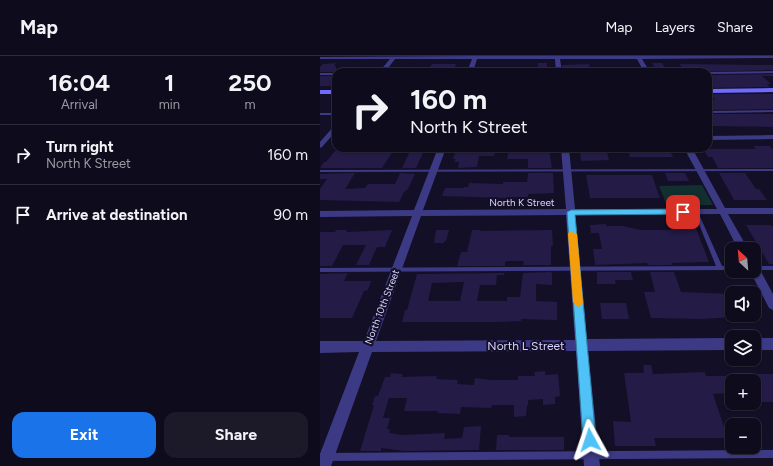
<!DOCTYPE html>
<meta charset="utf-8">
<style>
:root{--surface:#0e0b1c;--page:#1c1929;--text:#f1f3f6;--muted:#9b9ba3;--line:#2e2b3b;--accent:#1a73e8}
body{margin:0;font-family:Figtree,sans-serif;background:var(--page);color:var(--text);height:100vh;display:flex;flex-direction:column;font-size:15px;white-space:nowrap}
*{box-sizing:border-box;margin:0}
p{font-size:13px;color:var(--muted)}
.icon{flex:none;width:22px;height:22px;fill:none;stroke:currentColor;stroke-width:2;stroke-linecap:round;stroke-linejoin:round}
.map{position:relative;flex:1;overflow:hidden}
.sheet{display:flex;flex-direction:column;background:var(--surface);width:320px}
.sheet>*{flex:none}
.top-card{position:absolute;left:12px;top:12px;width:380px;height:84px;border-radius:12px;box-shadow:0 1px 3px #0004,0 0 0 1px var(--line);background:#0e0b1c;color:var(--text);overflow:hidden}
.needle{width:26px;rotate:334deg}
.tools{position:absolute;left:405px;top:186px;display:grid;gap:8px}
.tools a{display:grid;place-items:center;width:36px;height:36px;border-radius:8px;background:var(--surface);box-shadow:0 1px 3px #0004,0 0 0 1px var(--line);font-size:20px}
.pin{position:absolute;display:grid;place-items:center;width:34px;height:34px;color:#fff;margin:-17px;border-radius:8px;box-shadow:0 2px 6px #0006}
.me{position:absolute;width:44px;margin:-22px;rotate:355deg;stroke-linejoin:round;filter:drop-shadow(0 0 3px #0008)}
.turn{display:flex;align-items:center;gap:14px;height:84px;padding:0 12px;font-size:18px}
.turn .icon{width:52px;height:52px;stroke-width:2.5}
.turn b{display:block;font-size:28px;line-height:34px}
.eta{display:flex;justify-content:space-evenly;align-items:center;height:68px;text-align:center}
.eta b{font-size:24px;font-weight:700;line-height:28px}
.action{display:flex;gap:8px;margin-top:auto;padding:8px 12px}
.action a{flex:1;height:46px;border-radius:12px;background:var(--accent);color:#fff;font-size:16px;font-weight:700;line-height:46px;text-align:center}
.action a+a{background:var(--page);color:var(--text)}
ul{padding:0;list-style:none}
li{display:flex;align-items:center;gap:12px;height:60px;padding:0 12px;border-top:1px solid var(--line)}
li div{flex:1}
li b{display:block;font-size:15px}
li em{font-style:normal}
header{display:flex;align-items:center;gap:24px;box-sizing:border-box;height:56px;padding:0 20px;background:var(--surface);border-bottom:1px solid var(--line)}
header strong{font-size:19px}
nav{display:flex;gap:22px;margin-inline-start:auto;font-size:14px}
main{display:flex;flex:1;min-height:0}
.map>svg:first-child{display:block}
.green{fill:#12302f}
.building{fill:#241b47;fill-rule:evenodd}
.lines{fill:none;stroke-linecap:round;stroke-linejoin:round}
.lane{fill:#3d3a85;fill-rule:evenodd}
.street{fill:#3d3a85;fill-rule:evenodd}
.secondary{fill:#6f6bff;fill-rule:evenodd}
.route{fill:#4fc3f7;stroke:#337fa1}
.slow{fill:#f59e0b}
.labels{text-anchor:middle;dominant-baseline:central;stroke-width:4;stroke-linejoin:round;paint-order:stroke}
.street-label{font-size:10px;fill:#d9d4ff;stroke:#130f26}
.near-street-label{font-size:12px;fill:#d9d4ff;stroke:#130f26}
</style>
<header>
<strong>Map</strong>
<nav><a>Map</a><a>Layers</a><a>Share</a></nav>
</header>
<main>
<section class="sheet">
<div class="eta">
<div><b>16:04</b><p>Arrival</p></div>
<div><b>1</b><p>min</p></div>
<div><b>250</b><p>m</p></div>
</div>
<ul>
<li><svg class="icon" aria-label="right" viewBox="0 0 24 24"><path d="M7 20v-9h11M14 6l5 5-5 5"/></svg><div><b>Turn right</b><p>North K Street</p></div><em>160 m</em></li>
<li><svg class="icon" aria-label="arrive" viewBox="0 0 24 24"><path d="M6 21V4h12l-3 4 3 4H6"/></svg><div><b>Arrive at destination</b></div><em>90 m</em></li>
</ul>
<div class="action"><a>Exit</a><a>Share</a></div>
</section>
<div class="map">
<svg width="453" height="410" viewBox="0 0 453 410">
<rect width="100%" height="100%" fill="#130f26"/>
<path class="green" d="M382,129L393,149L347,150L339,130Z"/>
<g class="building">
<path d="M16,7L14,10H16V16H0V11L3,8Z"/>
<rect x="218" y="7" width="9" height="9"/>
<path d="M332,7H342L347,15H337Z"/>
<path d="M112,8H136L133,16H107Z"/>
<path d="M269,8L271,16H243L242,9Z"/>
<path d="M359,8L453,9V14L367,16Z"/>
<path d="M453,18V20H442L451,28H447L450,31L388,32V19Z"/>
<path d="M0,20H16V27L14,30H0Z"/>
<path d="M390,38H453V53L388,54V44H395Z"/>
<path d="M388,58H453V71L388,70Z"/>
<path d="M433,90H450L453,94V112H398L392,101H388L383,93H436Z"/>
<path d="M46,92H75L62,112H0L4,106H6L15,95H44Z"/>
<path d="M153,92H176L174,100H159L157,111L138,112L139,106H134L136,103H133L136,94H152Z"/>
<path d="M189,92H229L232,112H208V103H187Z"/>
<path d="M260,92L286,93L289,104L261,105Z"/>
<path d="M307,92H346L349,93L353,101H310Z"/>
<path d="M91,93H105L96,112H82Z"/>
<path d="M35,117L25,133L45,132L48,128H75L80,117L95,118L88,133L84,136L79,146L0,144V133L7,123H0V118Z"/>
<path d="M208,117H233L234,137L208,138V141H186V142L122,140L125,132H144V131H148L149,127L183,128V126H207Z"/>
<path d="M345,117H365L369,125H348Z"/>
<path d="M399,117H425L436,133H439L447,144H414Z"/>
<path d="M266,119H332L340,142H270Z"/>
<path d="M286,168V170H303L321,174H351L350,173H362L361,170H375L389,206L352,207V209H328L327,207L275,209L273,193H282L279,177H271L270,169Z"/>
<path d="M426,169H451L453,171V208H449Z"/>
<path d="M16,174H27L26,176L72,174L65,191H57L49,209H36L46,189H23L12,210H0V176H15Z"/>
<path d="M116,174H129L126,185H124V187H114Z"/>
<path d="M152,174H160L159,175L232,174L233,190H231V209H203L204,205H188L185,206V210H137L141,196H147Z"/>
<path d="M231,216L232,218V229L216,228V245L237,246V264L201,263V265L176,266H82L85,254H87L97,218L184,217V219H177L176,229H160L157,245H187V241H200L203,217ZM144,226L140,245H108L112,227Z"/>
<path d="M277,216H311L313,224H295L296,228H277Z"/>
<path d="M330,216H354L361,236L412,238V261L382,263L331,262L324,236H335Z"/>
<path d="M28,217L24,225H51L48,234L44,235L32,262H0V218Z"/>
<path d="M280,247H306L309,263H282Z"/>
<path d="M323,309H331L333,318L385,316L386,320H412V337L393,338L404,371H412V382H334L336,390H295L293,365L311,366L304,317H324Z"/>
<path d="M225,315V319L238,318L240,340L235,341V348L223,349V343L208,344V349H207L206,360L194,361V349H172L171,352L141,351L140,358L117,357L118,355H84L87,342H69L63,362H70L67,373H70L69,377L82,379L125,377L124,383L142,382L144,371L161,370L159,394L84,395L61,392V395H40L54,349H52L55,340H58L65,321H70L71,317L83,318L81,321L117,320L116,323L138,324L137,328L154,329L155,322L171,324H198V320H215L214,316Z"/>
<path d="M434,318H453V346H439L434,333Z"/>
<path d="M434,371H435L443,393H434Z"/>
<path d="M177,379H189V381H244V394H176Z"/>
</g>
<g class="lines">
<g class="lane">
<path d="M453,15V17L388,18V16Z"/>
<rect x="0" y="17" width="16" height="2"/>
<path d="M453,54V56L388,57V55Z"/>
<rect x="0" y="57" width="16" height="2"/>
<path d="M453,113V115L0,116V114Z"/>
<path d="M376,154L378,156L402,210H412V214L0,216V212L396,210L374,156Z"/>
<rect x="434" y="210" width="19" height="4"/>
<path d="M453,394V402L0,405V397Z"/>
</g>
<g class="street">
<path d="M154,0H453V2L322,3L330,16H324L317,3H240L242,16H236L235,3H157L153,16H147L152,3H75L65,16H59L70,3H0V1Z"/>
<path d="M16,69V75L2,91L0,92V86L14,70Z"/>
<path d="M453,79V83L388,84V80Z"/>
<path d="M118,92H126L103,154L246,153L241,92H249L255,153H397L364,92H372L405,152H453V158H408L428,193H418L400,158L255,159L267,283L412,282V294L268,295L280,410H264L256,295L52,296L11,410H0V398L39,296L0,297V285H44L92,160L0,161V155L94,154ZM246,159L255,284L56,285L101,160Z"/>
<path d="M434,209L438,210L453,238V254L449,252L430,215H434Z"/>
<rect x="434" y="282" width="19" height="12"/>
</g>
<g class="secondary">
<path d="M453,32V36L388,37V33Z"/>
<rect x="0" y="34" width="16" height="4"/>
</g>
</g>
<path class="route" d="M363,153L367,156L366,158L255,159L276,384L274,388L270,390L265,388L263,384L247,156L251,154Z"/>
<path class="slow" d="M249,176H252L257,178L263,246L262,249L258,251L255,249L253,246L248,178Z"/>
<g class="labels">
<g class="street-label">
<text x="202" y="146">North K Street</text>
<text transform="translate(62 251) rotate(-69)">North 10th Street</text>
</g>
<g class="near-street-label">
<text x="206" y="290">North L Street</text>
</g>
</g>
</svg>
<div class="tools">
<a><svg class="needle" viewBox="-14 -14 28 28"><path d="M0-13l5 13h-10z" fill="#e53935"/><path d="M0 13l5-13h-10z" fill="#9b9ba3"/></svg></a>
<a><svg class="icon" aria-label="sound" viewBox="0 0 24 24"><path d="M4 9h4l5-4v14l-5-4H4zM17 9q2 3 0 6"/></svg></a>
<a><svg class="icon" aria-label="layers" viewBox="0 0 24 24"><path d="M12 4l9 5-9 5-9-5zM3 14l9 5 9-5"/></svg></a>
<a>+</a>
<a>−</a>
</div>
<div class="pin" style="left:363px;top:156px;background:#d93025"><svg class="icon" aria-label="arrive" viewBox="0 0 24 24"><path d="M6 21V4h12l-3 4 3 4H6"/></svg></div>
<svg class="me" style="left:270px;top:384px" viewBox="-20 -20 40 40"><path d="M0-17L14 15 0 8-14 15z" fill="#4fc3f7" stroke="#fff" stroke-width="4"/></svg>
<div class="top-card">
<div class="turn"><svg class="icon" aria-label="right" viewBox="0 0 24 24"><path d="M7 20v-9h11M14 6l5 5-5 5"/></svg><div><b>160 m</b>North K Street</div></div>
</div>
</div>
</main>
